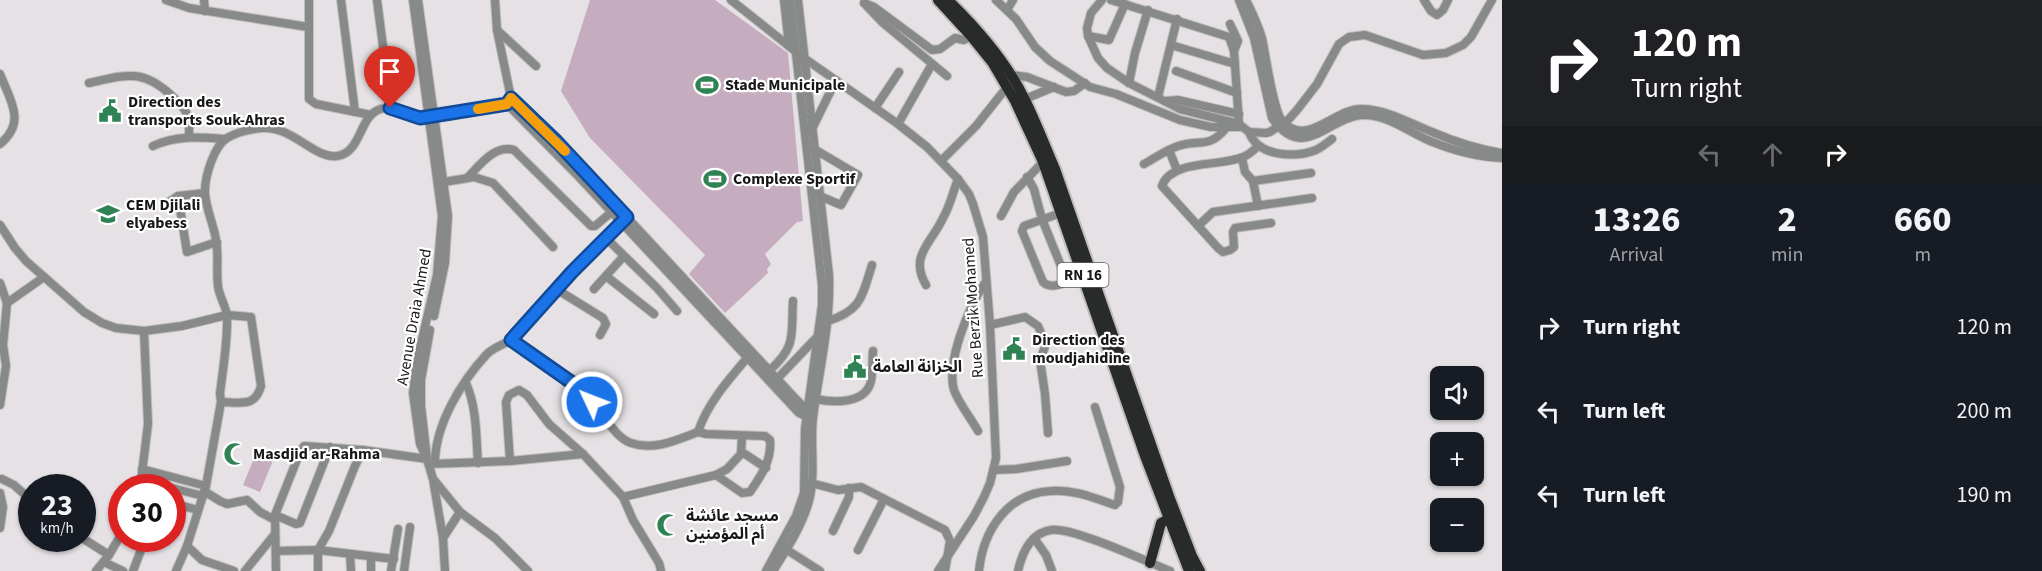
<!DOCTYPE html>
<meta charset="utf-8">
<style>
:root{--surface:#171b24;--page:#242831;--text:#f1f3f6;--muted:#9ea1a6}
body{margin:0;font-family:"Source Sans 3","Noto Sans Arabic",sans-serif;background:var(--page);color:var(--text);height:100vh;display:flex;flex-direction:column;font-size:22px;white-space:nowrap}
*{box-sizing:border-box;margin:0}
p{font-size:20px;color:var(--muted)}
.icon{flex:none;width:33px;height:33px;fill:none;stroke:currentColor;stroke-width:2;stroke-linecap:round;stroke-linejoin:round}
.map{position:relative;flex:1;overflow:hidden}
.details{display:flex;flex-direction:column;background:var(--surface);width:540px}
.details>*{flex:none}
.guide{background:#202124;color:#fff;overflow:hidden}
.buttons{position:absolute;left:1430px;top:366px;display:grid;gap:12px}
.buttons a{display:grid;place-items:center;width:54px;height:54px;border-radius:9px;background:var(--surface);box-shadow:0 2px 4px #0004;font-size:30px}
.speed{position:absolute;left:18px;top:474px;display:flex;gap:12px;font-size:30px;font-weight:700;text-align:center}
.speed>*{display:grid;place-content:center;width:78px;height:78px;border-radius:50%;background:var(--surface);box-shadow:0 2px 4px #0004;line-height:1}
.speed small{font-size:15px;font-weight:400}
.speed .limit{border:9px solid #d22;background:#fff;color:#111}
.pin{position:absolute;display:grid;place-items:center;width:51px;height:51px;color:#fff;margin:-62px -26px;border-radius:50% 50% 50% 0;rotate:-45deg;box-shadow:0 0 6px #0007}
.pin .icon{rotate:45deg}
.me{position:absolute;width:66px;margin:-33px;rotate:313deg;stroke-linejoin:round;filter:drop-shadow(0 0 4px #0008)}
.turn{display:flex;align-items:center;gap:21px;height:126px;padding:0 30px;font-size:27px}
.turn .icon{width:78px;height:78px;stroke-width:2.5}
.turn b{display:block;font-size:42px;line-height:51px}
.lanes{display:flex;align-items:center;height:57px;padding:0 30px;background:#0003;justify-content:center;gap:30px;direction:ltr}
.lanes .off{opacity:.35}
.eta{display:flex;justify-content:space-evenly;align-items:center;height:102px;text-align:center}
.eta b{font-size:36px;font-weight:800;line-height:42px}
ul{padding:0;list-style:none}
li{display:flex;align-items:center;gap:18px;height:84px;padding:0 30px}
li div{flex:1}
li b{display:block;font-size:22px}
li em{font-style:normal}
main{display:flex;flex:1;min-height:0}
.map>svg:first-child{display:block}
.green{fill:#c5adbf}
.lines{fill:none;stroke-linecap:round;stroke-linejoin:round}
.minor-casing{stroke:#c0bdbf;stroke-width:10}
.highway-casing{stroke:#c0bdbf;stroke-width:14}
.minor{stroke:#888a89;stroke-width:8}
.highway{stroke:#282b29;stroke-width:10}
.route-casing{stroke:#114b97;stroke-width:15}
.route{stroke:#1a73e8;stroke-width:10}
.slow{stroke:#f59e0b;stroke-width:10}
.labels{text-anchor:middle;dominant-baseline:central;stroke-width:4.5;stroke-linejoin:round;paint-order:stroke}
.shield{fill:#fff;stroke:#5e5d5d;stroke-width:1.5}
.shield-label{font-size:15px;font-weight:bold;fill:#191718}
.poi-label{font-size:16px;font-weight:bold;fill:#191718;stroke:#fff;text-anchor:start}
.street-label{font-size:16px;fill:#191718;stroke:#fff}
</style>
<main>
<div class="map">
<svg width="1502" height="571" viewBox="0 0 1502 571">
<rect width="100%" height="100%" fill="#e5e1e4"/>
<g class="green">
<path d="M590,0H715L788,53L803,221L797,222L765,254L771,264L767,269L768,273L725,313L689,274L705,255L590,138L561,91Z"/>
<path d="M257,451L274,458L260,492L243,485Z"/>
</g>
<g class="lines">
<g class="minor-casing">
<g id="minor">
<path d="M166,0L189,8L308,27"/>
<path d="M204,0L205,11"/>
<path d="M309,0V99L316,104L371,115"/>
<path d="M341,0L355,112"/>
<path d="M377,0L391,108"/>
<path d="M413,0L442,216L437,275L417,361L413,393L420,444L427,459L433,479L443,538L445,571"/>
<path d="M418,0L448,216L445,263L434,316"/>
<path d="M495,0L497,30L511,98L557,142L793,396L803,406L810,410"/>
<path d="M731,0L804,58L898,124L927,147L958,179L969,194L973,204L983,237L990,325L996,458L990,483L984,497L974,516L938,571"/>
<path d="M784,0L789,45"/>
<path d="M996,0L1016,19L1035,47L1050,61L1090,87L1116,94L1180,120L1211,127H1239"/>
<path d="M1102,0L1091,13L1087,28L1088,36L1098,58L1107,68L1129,83L1180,109L1239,124L1249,132L1266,133L1270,132L1289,119L1297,110L1317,84L1339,44L1349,37L1365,35L1423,55L1446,53L1463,45L1471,37L1492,0"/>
<path d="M1111,0L1229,37L1234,51L1239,124"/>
<path d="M1239,0L1254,38L1272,118C1304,165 1329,114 1366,115C1389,116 1409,132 1430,141C1452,150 1478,157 1502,158"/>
<path d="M1246,0C1252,12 1258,25 1262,38C1266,56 1273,112 1283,122C1309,148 1335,107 1363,109C1388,110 1409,123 1432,132C1455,142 1477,149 1502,153"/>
<path d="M1424,0L1431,11L1437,15L1443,10L1448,0"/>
<path d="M864,3L874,7L932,50L940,49L955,38L964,40L971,36"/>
<path d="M865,4L883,23L947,76"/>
<path d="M1007,10L1013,0"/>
<path d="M1230,24L1238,41L1234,51"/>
<path d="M497,30L536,66"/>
<path d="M1088,36L1109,40L1125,4"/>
<path d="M1171,45L1235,64"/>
<path d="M1176,71L1237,93"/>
<path d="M0,74C10,100 27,122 0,144"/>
<path d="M1011,75L1027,77L1066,92L1074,91L1085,83"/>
<path d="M89,83C126,75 142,68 172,96C188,111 190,115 189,137"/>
<path d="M1129,83L1135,53L1148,10"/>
<path d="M1158,97L1177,19"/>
<path d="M1025,99L1054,87"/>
<path d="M1165,101L1178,100L1239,114"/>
<path d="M507,104L579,177L799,413L809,418"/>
<path d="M875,108L899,72"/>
<path d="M898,124L932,64"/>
<path d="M812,129L836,80"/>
<path d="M1249,132C1258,157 1295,158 1316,150C1322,147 1327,143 1332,139"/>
<path d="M153,146C176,135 199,137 225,139"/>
<path d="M1258,146C1254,150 1249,155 1243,157C1221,167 1171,159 1162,186L1218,248L1223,252L1230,250L1234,247L1233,232L1235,228L1271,223"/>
<path d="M814,149L858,175L841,205L815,194"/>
<path d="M1169,150L1177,170"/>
<path d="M1242,158L1245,172L1253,181L1258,206"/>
<path d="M942,160L976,126L1007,87"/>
<path d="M1144,164C1155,158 1166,150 1178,146C1200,139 1209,149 1226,128"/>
<path d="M468,177C480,165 495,144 514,150L591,226H595L614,210"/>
<path d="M1027,177L1034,189L1042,219L1067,281"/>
<path d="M1253,181L1311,173"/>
<path d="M444,182L474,177L493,183L553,247"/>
<path d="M178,196L187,252L217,242"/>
<path d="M167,203L178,196L205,193"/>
<path d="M1061,213L1024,226L1022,231L1043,282C1053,292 1071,279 1083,274"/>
<path d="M1001,216L1014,192L1043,162"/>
<path d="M0,225L15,248L26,261L84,312L102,323L116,328L144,331L182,326L227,315L251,317L261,386C255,408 240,402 221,402"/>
<path d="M1198,226L1213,212L1312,198"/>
<path d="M606,238L657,288L677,311"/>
<path d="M606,276L654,314"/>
<path d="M0,283L7,303L3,345L6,366L0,405"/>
<path d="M926,285C909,256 931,244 943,218C950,206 953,192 958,179"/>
<path d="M556,289L603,318L606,324L600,335"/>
<path d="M594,289L623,257"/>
<path d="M7,303L44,277"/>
<path d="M828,321C862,310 862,296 872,265"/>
<path d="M990,325L1025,317L1038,326L1046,344L1040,360L1045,394L1048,433"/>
<path d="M144,331L148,424L141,481L169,488"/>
<path d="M511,340C544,364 578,385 604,417C611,426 619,439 631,443C654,451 677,440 698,432C707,404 729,379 748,357"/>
<path d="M770,370C797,346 791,334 793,301"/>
<path d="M777,379L818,336"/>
<path d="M466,383C477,408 476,436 478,463"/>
<path d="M816,399C834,403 866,404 871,381C873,371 872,361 873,351"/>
<path d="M978,431C971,418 959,404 954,390C946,362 969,306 985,283"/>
<path d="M698,432L706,434L765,436L770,440C772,460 761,476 750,492L742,493L716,475"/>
<path d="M741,454L742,436"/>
<path d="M427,458L421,406V380L430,330"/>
<path d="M510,461L506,402L509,395L519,390L527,395L549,424L583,454L623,497L716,475L727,469L741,454H745L766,468"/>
<path d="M435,463C435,425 461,382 487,354C495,346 507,344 514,337C533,316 552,293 572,272C589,254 607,238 624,220"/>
<path d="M430,464L510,461L583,454"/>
<path d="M142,469L206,486"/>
<path d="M994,470L1016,469L1067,461"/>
<path d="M2,479L14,485L32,501"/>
<path d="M434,480L460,512L495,538L528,571"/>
<path d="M811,483L838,490L861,487L945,530L950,541L945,571"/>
<path d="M172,488L203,496"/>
<path d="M204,491L220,501L227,504L247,500L260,512L275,520"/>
<path d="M0,493L3,507L0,528"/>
<path d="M623,497L633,520L659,563L661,571"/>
<path d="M172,503L198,510"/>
<path d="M275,515L296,524L300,523L330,447"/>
<path d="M833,531L849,497V488"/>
<path d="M82,538L109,555"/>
<path d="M443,538L460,512"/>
<path d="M1034,538L1046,555L1052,571"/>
<path d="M187,546L202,560L234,571"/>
<path d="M784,548L820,571"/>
<path d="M858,550L884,499"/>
<path d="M276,551L318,550L394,559"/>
<path d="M350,554L351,571"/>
<path d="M104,562L123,571"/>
<path d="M96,571L109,555L122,533"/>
<path d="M133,571L144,542"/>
<path d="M176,571L187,546L206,486L221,402L220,393C223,369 228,340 227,316C226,306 219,296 218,286C216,271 219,255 216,240C214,225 205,207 205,191C205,176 214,146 227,138C237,132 251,129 262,128C293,126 314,159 337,156C361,153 359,118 378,110C393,103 406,118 421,118C445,119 482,109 507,104L511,98"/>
<path d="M245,571L275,534"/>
<path d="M276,571L275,515L300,452L304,446L363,450L427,459"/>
<path d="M318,571V550L329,531L355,466L363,450"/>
<path d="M371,571V557"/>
<path d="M391,571L398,529"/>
<path d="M404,571L410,527"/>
<path d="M766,571L796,516L804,493L805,429L822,305V285L790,0"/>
<path d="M773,571C787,549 802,526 809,501C816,474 810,445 813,418C819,370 831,324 829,275L798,0"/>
<path d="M979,571C983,531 1007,493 1051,491C1073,489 1094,498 1115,505L1118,502L1120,487L1095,407"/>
<path d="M1018,571C1022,553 1031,533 1051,530C1071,526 1148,562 1170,571"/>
</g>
</g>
<g class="highway-casing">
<g id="highway">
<path d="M938,0L971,36L992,62L1015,101L1043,162L1145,456L1189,571"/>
<path d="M948,0C978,29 1007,62 1025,100C1036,122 1045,146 1055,169L1169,496L1192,556L1200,571"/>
<path d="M1150,563L1161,523L1169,519"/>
</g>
</g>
<use href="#minor" class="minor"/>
<use href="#highway" class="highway"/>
</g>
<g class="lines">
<g class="route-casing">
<path id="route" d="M390,108L420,118L507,104L511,98L557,142L627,217L572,272L511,340L571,382L592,402"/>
</g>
<use href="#route" class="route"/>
<path class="slow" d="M478,109L507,104L511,98L565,151"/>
</g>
<defs>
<g id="stadium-bare" transform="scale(1.8)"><path d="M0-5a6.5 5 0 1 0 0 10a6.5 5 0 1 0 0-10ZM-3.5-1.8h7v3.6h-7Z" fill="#2f8254" stroke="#fff" stroke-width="2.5" paint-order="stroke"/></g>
<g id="civic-bare" transform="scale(1.8)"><path d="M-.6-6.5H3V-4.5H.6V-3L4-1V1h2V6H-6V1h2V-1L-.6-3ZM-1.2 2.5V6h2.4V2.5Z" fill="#2f8254" stroke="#fff" stroke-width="2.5" paint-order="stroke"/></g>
<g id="school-bare" transform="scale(1.8)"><path d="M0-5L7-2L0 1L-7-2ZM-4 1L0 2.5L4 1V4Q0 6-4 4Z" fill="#2f8254" stroke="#fff" stroke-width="2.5" paint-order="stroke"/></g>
<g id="mosque-bare" transform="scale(1.8)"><path d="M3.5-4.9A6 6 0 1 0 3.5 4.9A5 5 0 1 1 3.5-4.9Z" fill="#2f8254" stroke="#fff" stroke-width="2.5" paint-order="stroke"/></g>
</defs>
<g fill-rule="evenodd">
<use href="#stadium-bare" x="707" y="85"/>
<use href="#civic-bare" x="110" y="111"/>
<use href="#stadium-bare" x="715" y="179"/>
<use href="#school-bare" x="108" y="214"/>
<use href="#civic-bare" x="1014" y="349"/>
<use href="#civic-bare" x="855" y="367"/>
<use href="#mosque-bare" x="235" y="454"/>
<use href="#mosque-bare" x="668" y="525"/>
</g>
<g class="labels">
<rect class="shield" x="1057.5" y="263" width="51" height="24" rx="4.5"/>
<g class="shield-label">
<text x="1083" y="275">RN 16</text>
</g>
<g class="poi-label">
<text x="725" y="85">Stade Municipale</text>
<text x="128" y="102">Direction des<tspan x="128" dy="18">transports Souk-Ahras</tspan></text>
<text x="733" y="179">Complexe Sportif</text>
<text x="126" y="205">CEM Djilali<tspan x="126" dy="18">elyabess</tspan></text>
<text x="1032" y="340">Direction des<tspan x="1032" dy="18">moudjahidine</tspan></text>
<text x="873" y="367">الخزانة العامة</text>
<text x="253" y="454">Masdjid ar-Rahma</text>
<text x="686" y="516">مسجد عائشة<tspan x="686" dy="18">أم المؤمنين</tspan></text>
</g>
<g class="street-label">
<text transform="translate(973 308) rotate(-94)">Rue Berzik Mohamed</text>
<text transform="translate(414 317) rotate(-80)">Avenue Draia Ahmed</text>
</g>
</g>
</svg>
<div class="buttons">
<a><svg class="icon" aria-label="sound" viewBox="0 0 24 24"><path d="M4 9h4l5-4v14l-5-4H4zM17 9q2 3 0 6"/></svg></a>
<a>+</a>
<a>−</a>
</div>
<div class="speed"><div>23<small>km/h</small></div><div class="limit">30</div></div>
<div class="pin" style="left:390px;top:108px;background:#d93025"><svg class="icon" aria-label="arrive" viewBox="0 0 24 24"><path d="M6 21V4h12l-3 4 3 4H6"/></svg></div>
<svg class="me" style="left:592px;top:402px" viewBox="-20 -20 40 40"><circle r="17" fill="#1a73e8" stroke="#fff" stroke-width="3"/><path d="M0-11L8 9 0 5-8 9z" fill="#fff"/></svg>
</div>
<section class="details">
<div class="guide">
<div class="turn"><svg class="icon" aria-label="right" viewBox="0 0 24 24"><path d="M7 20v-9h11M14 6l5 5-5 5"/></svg><div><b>120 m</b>Turn right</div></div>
<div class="lanes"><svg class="icon off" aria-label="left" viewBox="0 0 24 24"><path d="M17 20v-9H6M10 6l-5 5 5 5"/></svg><svg class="icon off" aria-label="ahead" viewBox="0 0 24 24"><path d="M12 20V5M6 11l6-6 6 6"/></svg><svg class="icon" aria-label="right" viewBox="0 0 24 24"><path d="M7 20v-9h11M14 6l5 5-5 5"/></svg></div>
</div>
<div class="eta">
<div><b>13:26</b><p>Arrival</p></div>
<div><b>2</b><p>min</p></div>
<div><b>660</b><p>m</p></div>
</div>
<ul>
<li><svg class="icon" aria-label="right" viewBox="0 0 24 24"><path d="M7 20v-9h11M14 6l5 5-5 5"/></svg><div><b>Turn right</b></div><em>120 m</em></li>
<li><svg class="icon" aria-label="left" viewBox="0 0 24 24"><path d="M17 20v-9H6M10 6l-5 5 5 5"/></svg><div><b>Turn left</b></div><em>200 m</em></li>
<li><svg class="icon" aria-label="left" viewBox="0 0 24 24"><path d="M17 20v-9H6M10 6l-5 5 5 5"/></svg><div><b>Turn left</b></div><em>190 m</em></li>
</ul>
</section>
</main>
